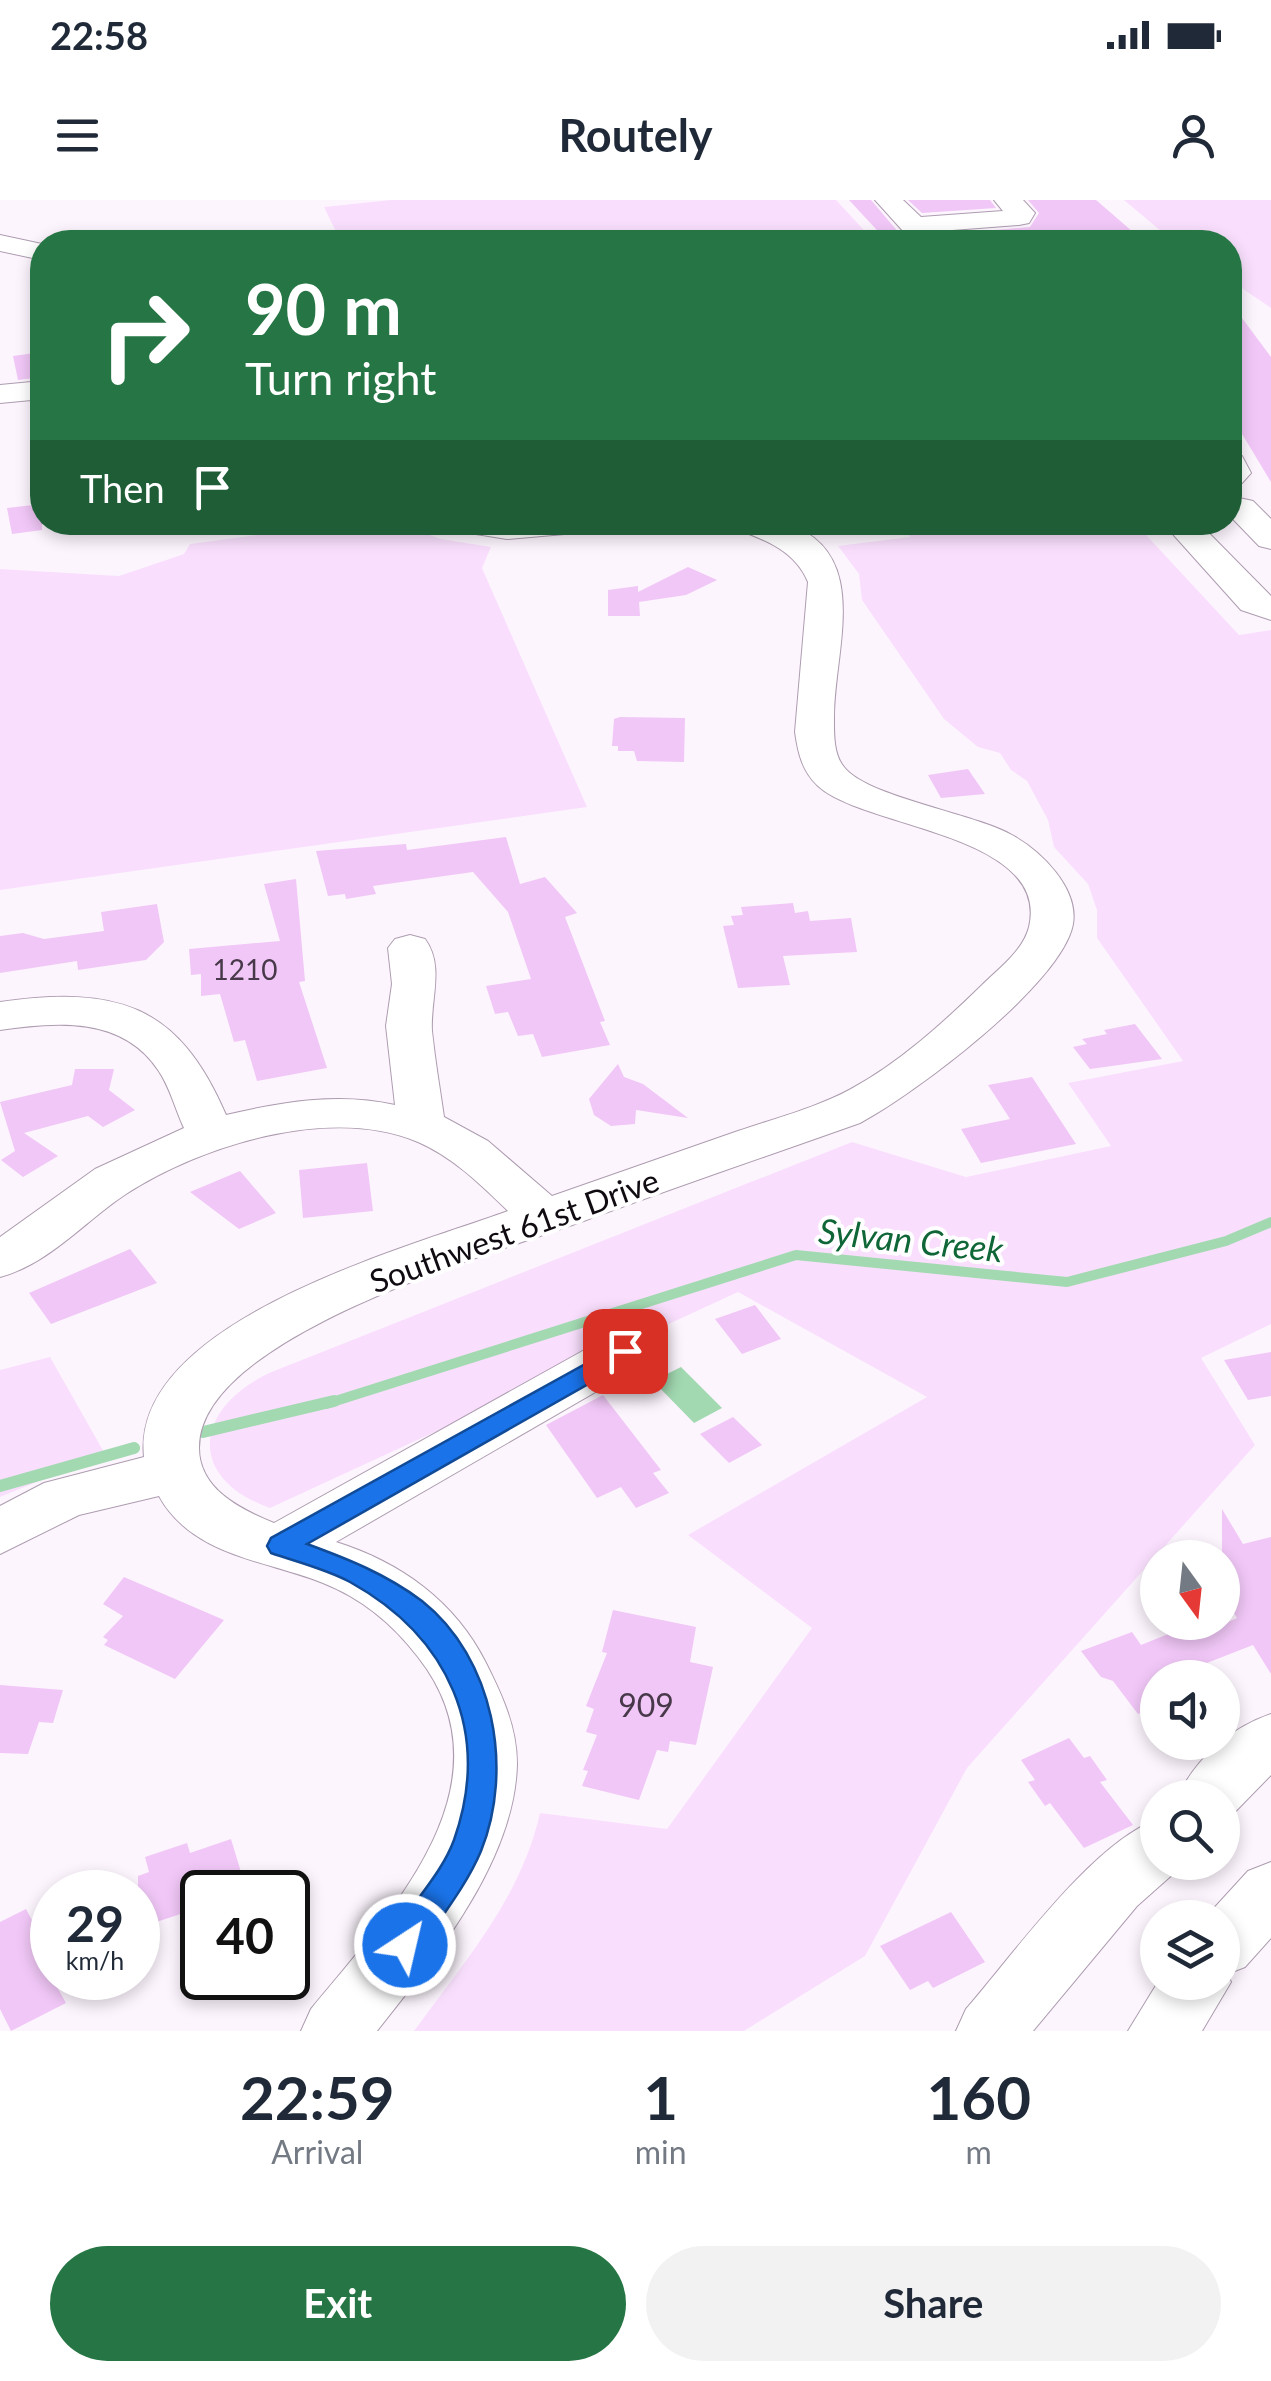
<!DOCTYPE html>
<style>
:root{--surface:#fff;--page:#f2f2f3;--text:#1f2937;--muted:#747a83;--accent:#267544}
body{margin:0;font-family:Lato,sans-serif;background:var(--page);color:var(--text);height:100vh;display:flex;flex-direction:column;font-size:38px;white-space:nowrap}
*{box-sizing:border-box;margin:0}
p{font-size:32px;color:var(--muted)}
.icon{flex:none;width:55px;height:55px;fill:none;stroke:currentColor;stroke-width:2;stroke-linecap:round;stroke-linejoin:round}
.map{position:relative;height:1831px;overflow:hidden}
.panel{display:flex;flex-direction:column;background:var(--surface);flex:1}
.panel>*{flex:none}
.guide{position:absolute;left:30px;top:30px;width:1212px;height:305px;border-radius:40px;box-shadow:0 5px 15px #0003;background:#267544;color:#fff;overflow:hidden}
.needle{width:65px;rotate:165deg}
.buttons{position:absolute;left:1140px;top:1340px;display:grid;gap:20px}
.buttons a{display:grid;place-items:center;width:100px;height:100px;border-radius:50%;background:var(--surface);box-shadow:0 5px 15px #0003;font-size:50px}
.speed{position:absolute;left:30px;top:1670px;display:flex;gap:20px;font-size:50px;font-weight:700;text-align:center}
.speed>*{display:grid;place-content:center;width:130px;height:130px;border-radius:50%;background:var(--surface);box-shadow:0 5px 15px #0003;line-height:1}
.speed small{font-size:25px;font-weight:400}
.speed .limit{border:5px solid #111;border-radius:15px;background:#fff;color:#111}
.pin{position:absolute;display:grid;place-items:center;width:85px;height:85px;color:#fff;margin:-42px;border-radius:20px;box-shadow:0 5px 15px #0006}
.me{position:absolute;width:110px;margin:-55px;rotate:35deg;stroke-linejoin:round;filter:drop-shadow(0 0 8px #0008)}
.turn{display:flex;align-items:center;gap:35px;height:210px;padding:0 50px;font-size:45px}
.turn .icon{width:130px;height:130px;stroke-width:2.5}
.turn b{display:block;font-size:70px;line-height:85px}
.then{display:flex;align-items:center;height:95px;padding:0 50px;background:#0003;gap:20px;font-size:38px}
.eta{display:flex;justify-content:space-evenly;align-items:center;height:170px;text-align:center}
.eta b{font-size:60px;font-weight:700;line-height:70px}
.cta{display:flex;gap:20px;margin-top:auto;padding:20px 50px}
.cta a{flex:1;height:115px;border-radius:60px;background:var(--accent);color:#fff;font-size:40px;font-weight:700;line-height:115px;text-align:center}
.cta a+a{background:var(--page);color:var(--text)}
.status{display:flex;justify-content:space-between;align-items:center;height:70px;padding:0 50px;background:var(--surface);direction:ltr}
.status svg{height:28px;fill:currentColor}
header{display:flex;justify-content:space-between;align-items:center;height:130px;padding:0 50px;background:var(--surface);font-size:45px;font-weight:700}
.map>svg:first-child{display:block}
.green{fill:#f9dffd}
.water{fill:#a2d9b1}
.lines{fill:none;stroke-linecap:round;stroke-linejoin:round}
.stream-far1{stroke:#a2d9b1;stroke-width:10}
.stream{stroke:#a2d9b1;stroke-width:12}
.building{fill:#f1c7f7}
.minor-casing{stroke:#ad9cb0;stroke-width:2}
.minor{fill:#fff;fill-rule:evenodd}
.route{fill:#1a73e8;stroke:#114b97;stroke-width:2.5}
.labels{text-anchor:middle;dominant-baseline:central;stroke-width:8;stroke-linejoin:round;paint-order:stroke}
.number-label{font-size:28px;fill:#48394a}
.street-label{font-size:32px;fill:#100a11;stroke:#fff}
.near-number-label{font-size:32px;fill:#48394a}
.water-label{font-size:35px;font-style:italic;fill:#0f6636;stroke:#fff}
</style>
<div class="status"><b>22:58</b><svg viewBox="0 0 49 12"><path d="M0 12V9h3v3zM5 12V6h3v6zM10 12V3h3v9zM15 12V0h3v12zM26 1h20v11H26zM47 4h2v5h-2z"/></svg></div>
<header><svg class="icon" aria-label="menu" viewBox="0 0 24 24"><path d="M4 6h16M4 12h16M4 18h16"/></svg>Routely<svg class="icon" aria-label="person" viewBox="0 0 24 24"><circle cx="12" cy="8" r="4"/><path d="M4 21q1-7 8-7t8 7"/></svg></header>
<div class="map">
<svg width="1271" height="1831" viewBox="0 0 1271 1831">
<rect width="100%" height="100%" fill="#fdf5fe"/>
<g class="green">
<path d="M391,0H836L875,42H341L324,7Z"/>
<path d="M1124,0H1271V108L1230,80V42H1174Z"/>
<path d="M358,322L396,323L441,339L491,347L482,368L587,607L0,690V369L119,376L184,354L190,344Z"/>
<path d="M906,323H1135L1239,435L1271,430V1124L1201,1158L1255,1245L967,1568L865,1756L744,1831H414C464,1762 521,1698 540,1613L667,1629L812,1428L688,1335L927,1197L738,1092L270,1308C186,1278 194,1209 269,1173L852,942L966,977L1111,946L1068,883L1183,861L1097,738V710L1088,684L1054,647L1048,620L1027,581L1011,570L1000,553L978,547L944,519L862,400L859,374L838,346L910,337Z"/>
<path d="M50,1157L105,1254L0,1297V1170Z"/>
</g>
<path class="water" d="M681,1167L722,1208L694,1223L653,1181Z"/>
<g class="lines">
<path class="stream-far1" d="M326,1204L796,1055L1067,1082L1226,1041L1271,1022"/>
<g class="stream">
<path d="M203,1232L334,1201"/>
<path d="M0,1286L134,1248"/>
</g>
</g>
<g class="building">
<path d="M849,0H871L900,34L913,37L1030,27L1039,13L1028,0H1096L1133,32L1128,36L1136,42H1070L1065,38L1019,42H888Z"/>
<path d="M908,0H990L996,8L922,13Z"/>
<path d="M1230,102L1271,157V282L1230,214Z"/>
<path d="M42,152V177L18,180L13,156Z"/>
<path d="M42,304V330L12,334L7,308Z"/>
<path d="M688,367L717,380L686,395L639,402L640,416H608V390L638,386V392Z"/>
<path d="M620,517L685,518L684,562L637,561L634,551H618V546H612L614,519Z"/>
<path d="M968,569L985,594L941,598L928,575Z"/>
<path d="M506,637L520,684L545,677L577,713L565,717L605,821L600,822L610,845L542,857L533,834L518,836L508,812L495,814L486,786L531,779L508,712L473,672L373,686L376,694L346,699L345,694L328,696L316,651L406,644L407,650Z"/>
<path d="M296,679L305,781L299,782L327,868L257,881L245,840L234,842L220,794L201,796V774L191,775L189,749L280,741L264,684Z"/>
<path d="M793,703L795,713L808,711L810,721L851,718L857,752L783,756L790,785L738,788L723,726L734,725L731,716L743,715L741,707Z"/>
<path d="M157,704L164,742L146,760L78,770L77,761L0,773V736L23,733L44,739L104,731L101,712Z"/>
<path d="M1135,824L1162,859L1090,869L1073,847L1087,844L1082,839L1107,834L1104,830Z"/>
<path d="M618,864L624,877L643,884L688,918L636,910L635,924L611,926L594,915L589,899Z"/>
<path d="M75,869H114L109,890L135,910L103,927L88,916L24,933L58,956L23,977L1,960L15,951L0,902L72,885Z"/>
<path d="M1032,877L1076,944L981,963L961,929L1010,919L988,885Z"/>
<path d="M367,963L373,1011L303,1018L299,970Z"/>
<path d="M240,971L276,1013L239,1029L190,992Z"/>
<path d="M130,1049L157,1083L51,1124L29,1093Z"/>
<path d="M755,1105L781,1139L742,1154L715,1119Z"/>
<path d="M1271,1152V1196L1248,1200L1224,1160Z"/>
<path d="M603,1195L661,1270L653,1273L669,1293L636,1308L621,1287L597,1298L546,1225Z"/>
<path d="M733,1217L762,1245L729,1263L700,1234Z"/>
<path d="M1222,1309L1243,1344L1271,1337V1474L1253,1445L1194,1468L1202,1478H1158V1506L1138,1514L1113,1481L1101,1477L1081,1451L1132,1432L1141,1445L1183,1428L1192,1438L1237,1418L1222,1394Z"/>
<path d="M124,1377L224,1420L175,1479L104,1445L108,1440L103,1437L123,1416L103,1404Z"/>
<path d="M613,1410L696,1427L690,1462L713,1467L696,1545L670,1541L668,1552L657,1550L639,1600L582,1586L588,1571L583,1570L597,1535L586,1532L594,1509L586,1506L607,1453L602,1452Z"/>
<path d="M0,1485L63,1490L53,1523L39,1522L28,1554L0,1553Z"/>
<path d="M1069,1538L1084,1558L1090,1556L1107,1580L1100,1582L1133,1625L1084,1648L1050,1603L1045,1606L1028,1582L1035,1580L1021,1560Z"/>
<path d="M231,1639L247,1692H202V1707L138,1728V1676L149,1672L145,1657L187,1643L190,1653Z"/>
<path d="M26,1709L44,1743L41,1745L52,1766V1778H59L62,1783L56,1785L66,1803L11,1831L0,1809V1722Z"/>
<path d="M951,1712L985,1762L933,1788L928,1781L910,1790L880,1746Z"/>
</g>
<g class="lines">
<g class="minor-casing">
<g id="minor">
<path d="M875,0H903L921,17L1003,11L994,0H1023L1035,13L1029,23L1019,25L913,33L903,31Z"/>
<path d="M0,35L42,44V60L0,51Z"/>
<path d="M42,181V199L0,203V185Z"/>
<path d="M1230,253L1242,256L1251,273L1242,283L1230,286Z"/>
<path d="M1230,296L1253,301L1271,319V349L1259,346L1230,316Z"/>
<path d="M440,322H604L599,329L587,332L507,339L445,329Z"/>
<path d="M731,322C748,322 769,319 784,323C874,350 834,450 834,516C834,532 833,554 844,567C867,597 973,613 1012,635C1041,651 1079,688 1073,724C1062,784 913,895 860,923C767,956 673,988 581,1022C492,1054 198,1137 199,1248C199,1289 240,1309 274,1323L606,1138L625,1132L644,1138L651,1151L644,1164L336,1342C400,1362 455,1401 486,1463C502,1495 517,1527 517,1564C515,1661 434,1759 377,1831H301L311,1809C390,1713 517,1583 418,1457C393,1424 361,1398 323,1383C265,1360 192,1356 159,1296L79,1315L0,1354V1306L44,1283L144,1257C130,1121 410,1047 508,1011C481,985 453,957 418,942C331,905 201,945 126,994C85,1021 49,1064 0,1077V1037L95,969L184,928C175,909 170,887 158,870C122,816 57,822 0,830V802C116,786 178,803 226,915C281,902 339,892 395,905L386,826L392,784L388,748L395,739L410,735L425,739C445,766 430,800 432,831C435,860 440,889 444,917L488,941L552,996C614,974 676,953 738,931C776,918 816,908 851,889C900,862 942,824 982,785C998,769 1023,751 1029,727C1051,634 863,628 818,586C802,571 798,553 795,532L808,382C795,351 766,340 736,329Z"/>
<path d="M1162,322H1198L1271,396V420L1241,410Z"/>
<path d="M1271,1514V1575L1230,1617L1222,1620V1598H1177C1196,1558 1230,1528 1271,1514Z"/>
<path d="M1158,1619V1662H1183L1181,1667L1137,1706L1033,1831H956L966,1809C1013,1755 1092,1643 1158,1619Z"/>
<path d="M1271,1662V1738L1245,1767L1227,1774L1231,1782L1202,1831H1128L1158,1782H1222V1718H1205L1248,1671Z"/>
</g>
</g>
<use href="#minor" class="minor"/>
</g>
<path class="route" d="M625,1142L634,1145L637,1151L634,1158L307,1344C348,1359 386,1374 422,1401C494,1458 514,1569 481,1651C466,1687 437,1722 416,1755L405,1759L394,1755L389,1745C406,1708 440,1678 454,1640C492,1532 449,1437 350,1382C326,1369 297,1362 271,1353L267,1346L271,1338Z"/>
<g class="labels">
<g class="number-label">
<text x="245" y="769">1210</text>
</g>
<g class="street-label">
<text transform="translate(514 1030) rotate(-20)">Southwest 61st Drive</text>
</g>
<g class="near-number-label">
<text x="646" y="1504">909</text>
</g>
<g class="water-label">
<text transform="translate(911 1039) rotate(6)">Sylvan Creek</text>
</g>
</g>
</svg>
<div class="buttons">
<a><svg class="needle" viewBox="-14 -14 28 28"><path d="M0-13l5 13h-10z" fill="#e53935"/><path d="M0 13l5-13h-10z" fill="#747a83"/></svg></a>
<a><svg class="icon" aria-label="sound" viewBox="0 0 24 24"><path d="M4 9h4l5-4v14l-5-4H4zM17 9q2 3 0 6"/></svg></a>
<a><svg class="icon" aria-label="search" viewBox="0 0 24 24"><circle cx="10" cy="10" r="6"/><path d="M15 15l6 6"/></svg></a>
<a><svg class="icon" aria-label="layers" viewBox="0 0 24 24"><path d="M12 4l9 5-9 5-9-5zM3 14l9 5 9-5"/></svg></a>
</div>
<div class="speed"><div>29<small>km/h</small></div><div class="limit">40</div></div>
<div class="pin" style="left:625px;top:1151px;background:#d93025"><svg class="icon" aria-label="arrive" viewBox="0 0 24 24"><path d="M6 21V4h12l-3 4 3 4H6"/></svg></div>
<svg class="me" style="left:405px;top:1745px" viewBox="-20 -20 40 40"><circle r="17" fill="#1a73e8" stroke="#fff" stroke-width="3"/><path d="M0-11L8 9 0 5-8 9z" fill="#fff"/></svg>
<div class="guide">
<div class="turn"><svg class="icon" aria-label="right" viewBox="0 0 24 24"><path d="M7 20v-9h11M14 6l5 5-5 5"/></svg><div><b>90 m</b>Turn right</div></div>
<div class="then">Then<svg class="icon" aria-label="arrive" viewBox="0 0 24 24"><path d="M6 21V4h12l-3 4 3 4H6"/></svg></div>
</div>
</div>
<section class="panel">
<div class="eta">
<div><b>22:59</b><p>Arrival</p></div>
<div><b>1</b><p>min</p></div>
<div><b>160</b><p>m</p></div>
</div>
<div class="cta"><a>Exit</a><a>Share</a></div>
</section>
